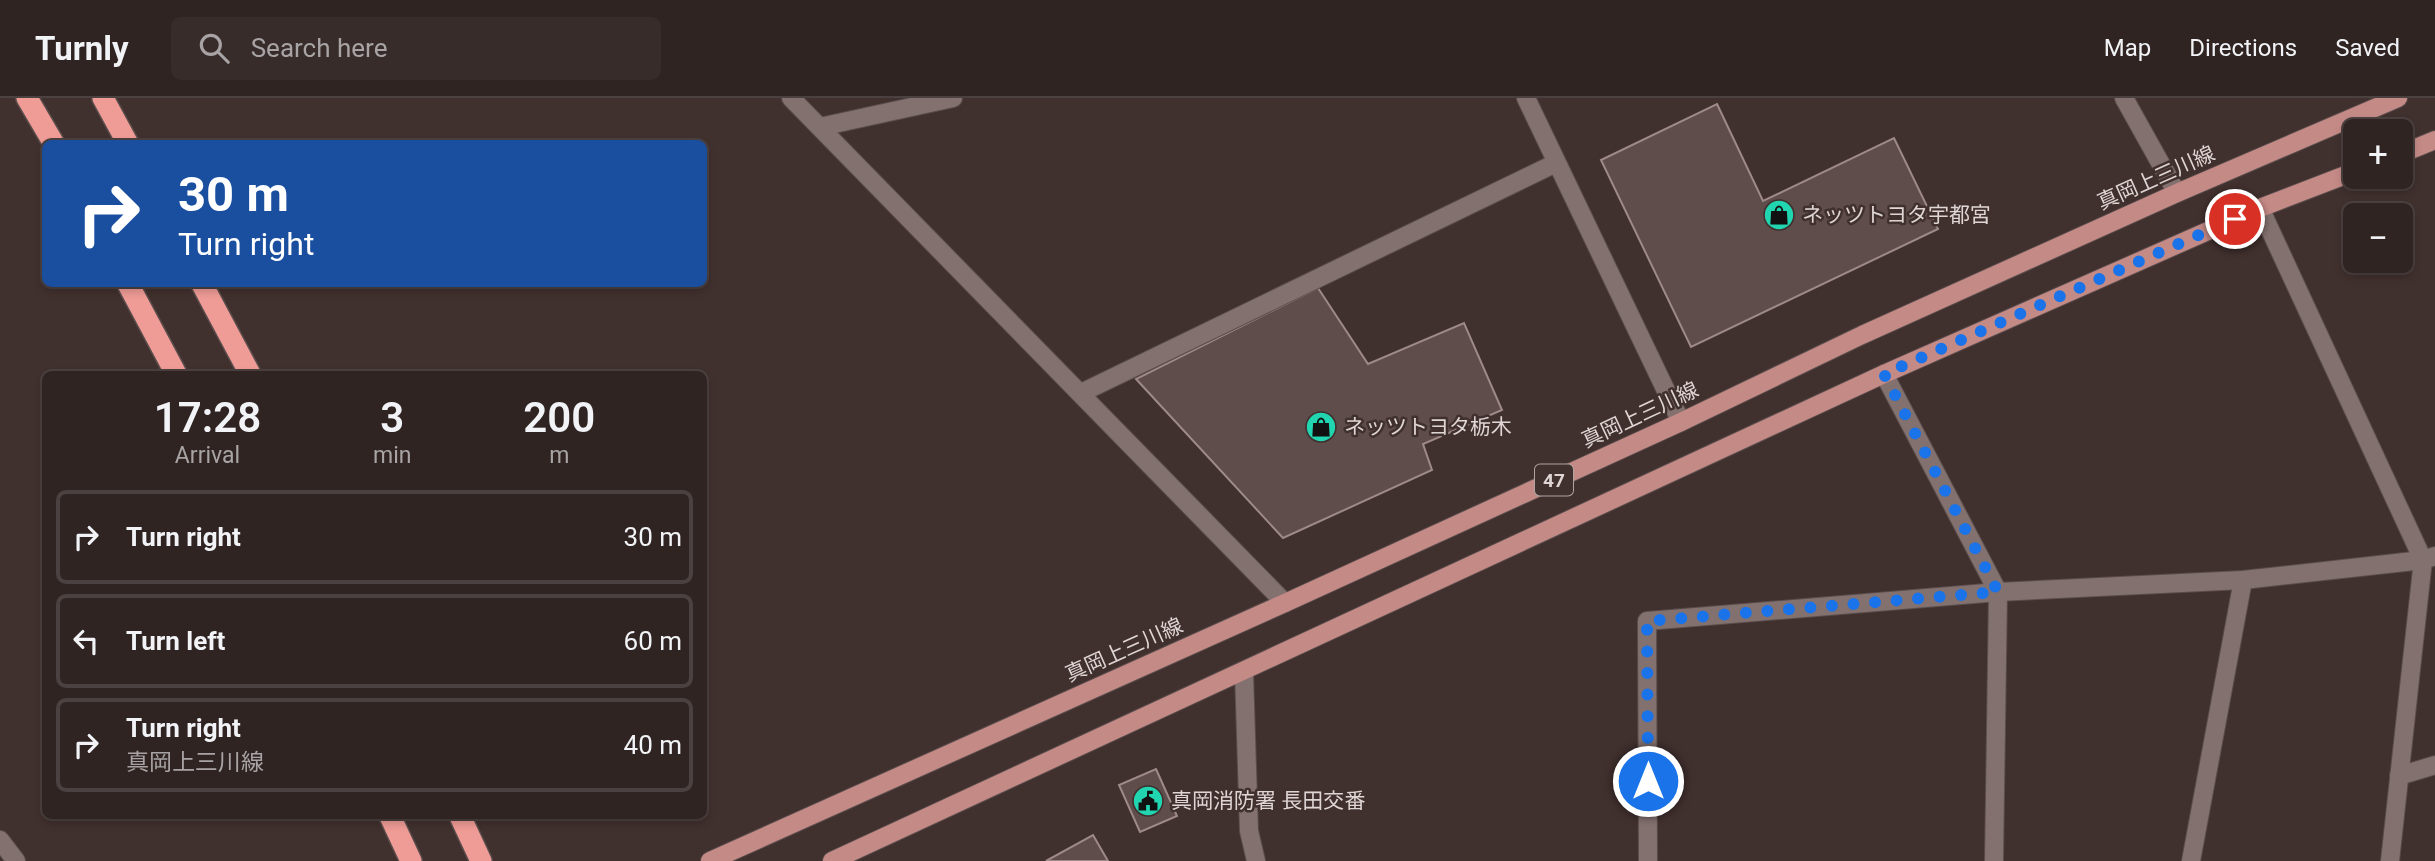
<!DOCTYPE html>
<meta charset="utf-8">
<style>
:root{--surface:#302422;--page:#382c2a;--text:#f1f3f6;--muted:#a8a4a5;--line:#4b4140}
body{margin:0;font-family:Roboto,"Noto Sans JP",sans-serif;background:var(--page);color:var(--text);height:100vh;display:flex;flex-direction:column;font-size:26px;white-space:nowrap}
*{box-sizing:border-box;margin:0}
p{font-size:23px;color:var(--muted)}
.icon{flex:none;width:38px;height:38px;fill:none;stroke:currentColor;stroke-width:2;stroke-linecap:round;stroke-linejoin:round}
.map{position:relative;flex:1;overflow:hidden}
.drawer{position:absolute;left:42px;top:273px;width:665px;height:448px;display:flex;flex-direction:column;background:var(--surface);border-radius:10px;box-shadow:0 4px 10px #0003,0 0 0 2px var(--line)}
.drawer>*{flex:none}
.hud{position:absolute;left:42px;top:42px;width:665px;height:147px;border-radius:10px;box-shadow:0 4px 10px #0003,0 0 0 2px var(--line);background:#1a4fa0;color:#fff;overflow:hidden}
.tools{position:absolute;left:2343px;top:21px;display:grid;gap:14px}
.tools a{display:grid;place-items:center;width:70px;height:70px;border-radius:10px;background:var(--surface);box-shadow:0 4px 10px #0003,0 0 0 2px var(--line);font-size:35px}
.pin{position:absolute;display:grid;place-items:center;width:60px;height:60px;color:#fff;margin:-30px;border:4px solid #fff;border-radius:50%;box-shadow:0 2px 7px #0007}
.me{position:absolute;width:77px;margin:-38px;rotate:0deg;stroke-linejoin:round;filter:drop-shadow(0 0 5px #0008)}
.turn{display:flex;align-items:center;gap:24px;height:147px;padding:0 21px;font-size:32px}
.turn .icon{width:91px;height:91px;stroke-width:2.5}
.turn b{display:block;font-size:49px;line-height:60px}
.eta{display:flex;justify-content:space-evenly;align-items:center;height:119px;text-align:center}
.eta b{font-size:42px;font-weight:600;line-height:49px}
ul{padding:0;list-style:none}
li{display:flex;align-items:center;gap:21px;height:94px;margin:0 14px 10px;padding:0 7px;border:4px solid var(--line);border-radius:10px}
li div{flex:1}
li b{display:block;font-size:26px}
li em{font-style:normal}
header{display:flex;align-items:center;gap:42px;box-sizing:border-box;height:98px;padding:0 35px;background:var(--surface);border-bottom:2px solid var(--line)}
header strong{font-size:33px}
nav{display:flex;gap:38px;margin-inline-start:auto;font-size:24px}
.search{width:490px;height:63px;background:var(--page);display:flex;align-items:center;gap:18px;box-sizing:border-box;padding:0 24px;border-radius:10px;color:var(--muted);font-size:26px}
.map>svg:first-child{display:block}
.building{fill:#5f4d4c;stroke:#9e8a88;stroke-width:2}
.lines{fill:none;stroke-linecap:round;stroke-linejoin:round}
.minor-casing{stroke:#5a4d4c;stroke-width:20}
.major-casing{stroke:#5a4d4c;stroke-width:20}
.highway-casing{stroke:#5a4d4c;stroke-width:24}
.minor{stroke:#83716f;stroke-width:18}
.major{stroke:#c48a86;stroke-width:18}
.highway{stroke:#ef9b96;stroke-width:21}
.route{stroke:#1a73e8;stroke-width:12;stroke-dasharray:0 21.6}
.labels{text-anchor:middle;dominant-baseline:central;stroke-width:5;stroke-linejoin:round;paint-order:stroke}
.shield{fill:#40302e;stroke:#afa4a2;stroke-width:2}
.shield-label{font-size:19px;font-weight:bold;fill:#dfd5d4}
.street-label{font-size:21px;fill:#dfd5d4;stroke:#40302e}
.poi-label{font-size:21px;fill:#dfd5d4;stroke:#40302e;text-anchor:start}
</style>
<header>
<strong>Turnly</strong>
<div class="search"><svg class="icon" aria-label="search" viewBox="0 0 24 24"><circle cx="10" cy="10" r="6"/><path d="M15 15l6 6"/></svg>Search here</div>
<nav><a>Map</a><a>Directions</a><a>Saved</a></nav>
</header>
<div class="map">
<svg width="2435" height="763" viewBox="0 0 2435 763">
<rect width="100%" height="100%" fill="#40302e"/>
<g class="building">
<path d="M1717,6L1763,103L1894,40L1938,131L1691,249L1601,62Z"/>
<path d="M1318,190L1368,266L1464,225L1502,312L1423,346L1432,372L1283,440L1136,281Z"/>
<path d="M1156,671L1177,718L1140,734L1119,687Z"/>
<path d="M1093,737L1108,763H1046Z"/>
</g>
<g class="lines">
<g class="minor-casing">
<g id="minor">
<path d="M791,0L1285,505"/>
<path d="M1526,0L1681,324"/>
<path d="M2124,0L2177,95"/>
<path d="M820,29L953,0"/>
<path d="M2260,110L2423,462L2390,763"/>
<path d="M1884,276L1998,494L1994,763"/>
<path d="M1081,295L1556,65"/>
<path d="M1244,574L1249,733L1256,763"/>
<path d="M2399,678L2435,667"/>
<path d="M0,742L16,763"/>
<path d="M1648,763L1647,523L1998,494L2243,482L2423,462L2435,458"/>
<path d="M2191,763L2243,482"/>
</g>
</g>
<g class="major-casing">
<g id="major">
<path d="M2401,56L2435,42"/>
<path d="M710,763L1285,505L1681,324L1862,237L2177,95L2398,0"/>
<path d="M832,763L1884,276L2260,110L2356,73"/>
</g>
</g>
<g class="highway-casing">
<g id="highway">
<path d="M27,0L54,46"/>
<path d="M103,0L128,46"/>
<path d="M128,186L176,276"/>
<path d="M202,186L250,276"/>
<path d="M390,718L411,763"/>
<path d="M460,718L481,763"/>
</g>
</g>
<use href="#minor" class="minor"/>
<use href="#major" class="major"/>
<use href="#highway" class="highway"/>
</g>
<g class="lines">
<path class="route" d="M1648,683L1647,523L1998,494L1884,276L2235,121"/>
</g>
<defs>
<g id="shop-disc" transform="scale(1.575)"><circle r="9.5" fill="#21d5b0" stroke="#40302e"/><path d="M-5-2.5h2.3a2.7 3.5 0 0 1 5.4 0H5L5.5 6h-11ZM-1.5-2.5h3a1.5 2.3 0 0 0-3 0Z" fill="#111"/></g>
<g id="civic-disc" transform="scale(1.575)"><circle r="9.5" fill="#21d5b0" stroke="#40302e"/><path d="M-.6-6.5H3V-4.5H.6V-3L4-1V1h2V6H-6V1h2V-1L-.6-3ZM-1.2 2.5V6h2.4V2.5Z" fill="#111"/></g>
</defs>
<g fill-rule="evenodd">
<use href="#shop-disc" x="1779" y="117"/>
<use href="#shop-disc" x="1321" y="329"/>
<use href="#civic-disc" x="1148" y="703"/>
</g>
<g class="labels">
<rect class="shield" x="1535" y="366.5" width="38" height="31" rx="5"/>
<g class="shield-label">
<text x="1554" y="382">47</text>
</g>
<g class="street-label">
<text transform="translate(2156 80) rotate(-24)">真岡上三川線</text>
<text transform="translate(1640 317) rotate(-25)">真岡上三川線</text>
<text transform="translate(1124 552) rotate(-24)">真岡上三川線</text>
</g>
<g class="poi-label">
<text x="1802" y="117">ネッツトヨタ宇都宮</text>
<text x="1344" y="329">ネッツトヨタ栃木</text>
<text x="1171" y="703">真岡消防署 長田交番</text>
</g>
</g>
</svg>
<div class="tools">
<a>+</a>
<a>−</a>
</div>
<div class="pin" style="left:2235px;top:121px;background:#d93025"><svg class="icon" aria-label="arrive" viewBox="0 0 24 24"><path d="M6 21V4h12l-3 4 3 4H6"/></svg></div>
<svg class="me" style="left:1648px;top:683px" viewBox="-20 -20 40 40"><circle r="17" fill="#1a73e8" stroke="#fff" stroke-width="3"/><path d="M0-11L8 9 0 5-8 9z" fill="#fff"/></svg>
<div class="hud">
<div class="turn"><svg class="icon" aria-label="right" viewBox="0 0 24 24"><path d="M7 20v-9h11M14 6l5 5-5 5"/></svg><div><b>30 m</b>Turn right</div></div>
</div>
<section class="drawer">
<div class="eta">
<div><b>17:28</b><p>Arrival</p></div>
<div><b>3</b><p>min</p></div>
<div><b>200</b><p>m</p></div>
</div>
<ul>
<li><svg class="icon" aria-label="right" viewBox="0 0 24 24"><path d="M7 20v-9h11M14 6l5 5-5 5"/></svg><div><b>Turn right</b></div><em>30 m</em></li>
<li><svg class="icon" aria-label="left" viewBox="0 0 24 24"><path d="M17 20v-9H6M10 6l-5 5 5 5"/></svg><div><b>Turn left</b></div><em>60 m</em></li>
<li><svg class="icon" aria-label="right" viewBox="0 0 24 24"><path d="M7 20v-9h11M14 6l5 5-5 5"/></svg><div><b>Turn right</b><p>真岡上三川線</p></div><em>40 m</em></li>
</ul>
</section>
</div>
